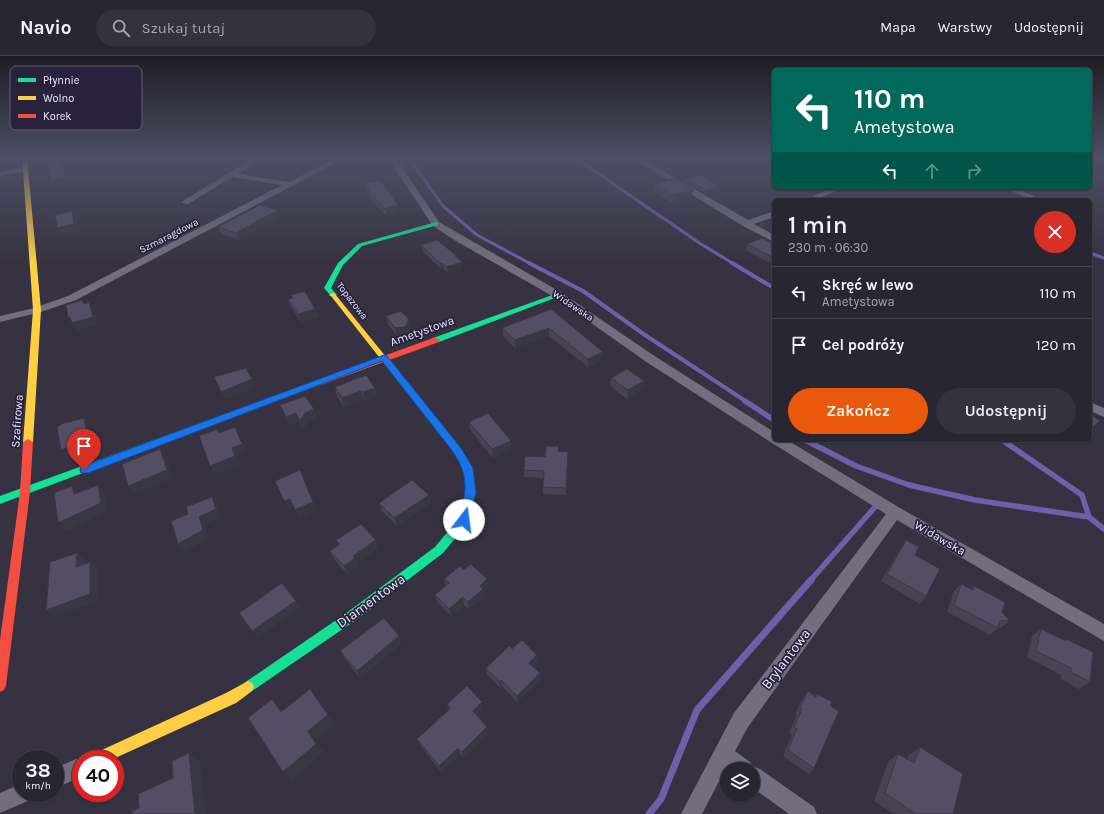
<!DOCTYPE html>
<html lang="pl">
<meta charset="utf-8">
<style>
:root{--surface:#282631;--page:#34323d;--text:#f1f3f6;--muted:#a5a5ab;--line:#44434d;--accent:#ea580c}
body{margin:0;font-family:Karla,sans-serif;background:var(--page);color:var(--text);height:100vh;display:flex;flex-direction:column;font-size:15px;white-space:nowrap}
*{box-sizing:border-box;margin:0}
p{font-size:13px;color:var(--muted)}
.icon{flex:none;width:22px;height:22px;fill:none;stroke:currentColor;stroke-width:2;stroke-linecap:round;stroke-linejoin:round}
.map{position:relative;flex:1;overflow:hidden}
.details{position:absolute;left:772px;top:142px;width:320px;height:244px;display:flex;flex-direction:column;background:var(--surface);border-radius:6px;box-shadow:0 1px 3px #0004,0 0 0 1px var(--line)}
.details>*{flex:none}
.guide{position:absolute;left:772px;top:12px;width:320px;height:122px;border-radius:6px;box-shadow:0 1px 3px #0004,0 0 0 1px var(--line);background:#00695c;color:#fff;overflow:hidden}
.buttons{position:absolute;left:720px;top:706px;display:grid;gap:8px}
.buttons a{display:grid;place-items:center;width:40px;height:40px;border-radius:50%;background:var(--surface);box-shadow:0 1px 3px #0004,0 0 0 1px var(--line);font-size:20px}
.speed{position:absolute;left:12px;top:694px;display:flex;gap:8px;font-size:20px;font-weight:700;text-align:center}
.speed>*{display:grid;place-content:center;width:52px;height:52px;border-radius:50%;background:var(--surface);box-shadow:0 1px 3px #0004,0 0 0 1px var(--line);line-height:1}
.speed small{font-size:10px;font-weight:400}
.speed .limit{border:6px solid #d22;background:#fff;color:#111}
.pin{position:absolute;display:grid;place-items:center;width:34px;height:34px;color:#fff;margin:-41px -17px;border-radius:50% 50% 50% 0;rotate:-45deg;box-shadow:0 0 4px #0007}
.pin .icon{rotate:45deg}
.me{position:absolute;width:44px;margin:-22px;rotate:15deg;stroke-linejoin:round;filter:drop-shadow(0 0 3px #0008)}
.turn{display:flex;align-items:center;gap:14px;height:84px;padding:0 16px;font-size:18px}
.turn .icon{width:52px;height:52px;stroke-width:2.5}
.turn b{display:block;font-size:28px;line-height:34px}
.lanes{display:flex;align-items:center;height:38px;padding:0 16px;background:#0003;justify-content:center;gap:20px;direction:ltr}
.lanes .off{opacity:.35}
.round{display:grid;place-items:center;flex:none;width:42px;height:42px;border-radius:21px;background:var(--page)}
.summary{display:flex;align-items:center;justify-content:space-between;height:68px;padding:0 16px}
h1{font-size:24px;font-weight:600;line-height:30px}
.button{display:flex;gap:8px;margin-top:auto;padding:8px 16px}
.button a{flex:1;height:46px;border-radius:24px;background:var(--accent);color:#fff;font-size:16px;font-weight:600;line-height:46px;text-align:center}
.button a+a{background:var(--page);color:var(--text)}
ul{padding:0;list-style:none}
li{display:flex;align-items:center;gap:12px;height:52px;padding:0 16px;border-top:1px solid var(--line)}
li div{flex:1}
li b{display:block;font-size:15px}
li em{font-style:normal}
header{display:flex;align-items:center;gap:24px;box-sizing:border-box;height:56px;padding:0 20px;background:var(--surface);border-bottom:1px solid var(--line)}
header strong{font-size:19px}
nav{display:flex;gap:22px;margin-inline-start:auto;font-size:14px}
.search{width:280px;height:36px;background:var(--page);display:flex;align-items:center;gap:10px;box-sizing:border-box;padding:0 14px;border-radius:22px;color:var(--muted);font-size:15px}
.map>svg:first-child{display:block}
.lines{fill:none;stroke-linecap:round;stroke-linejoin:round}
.stream-far3{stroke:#705ea8;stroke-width:3}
.stream-far2{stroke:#705ea8;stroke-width:4}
.stream-far1{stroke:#705ea8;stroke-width:5.5}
.stream{stroke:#705ea8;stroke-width:7}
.street{fill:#726e7f;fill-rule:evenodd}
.fast{fill:#16e098;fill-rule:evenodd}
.slow{fill:#ffcf43;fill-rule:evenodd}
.jam{fill:#f24e42;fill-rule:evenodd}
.wall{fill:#474355}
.shaded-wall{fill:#3a3745}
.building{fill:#534e63;stroke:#3a3745}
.route{fill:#1a73e8;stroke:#114b97}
.labels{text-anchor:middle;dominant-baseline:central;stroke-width:3.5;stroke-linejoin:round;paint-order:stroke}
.far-street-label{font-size:10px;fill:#ece9fb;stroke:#28223c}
.street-label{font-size:12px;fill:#ece9fb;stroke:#28223c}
.near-street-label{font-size:14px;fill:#ece9fb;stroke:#28223c}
.key{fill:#28223c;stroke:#635e75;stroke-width:1}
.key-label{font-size:11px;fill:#ece9fb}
</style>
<header>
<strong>Navio</strong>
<div class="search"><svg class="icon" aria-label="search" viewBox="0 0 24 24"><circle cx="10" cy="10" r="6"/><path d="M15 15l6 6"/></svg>Szukaj tutaj</div>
<nav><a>Mapa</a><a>Warstwy</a><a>Udostępnij</a></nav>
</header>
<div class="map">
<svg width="1104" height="758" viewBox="0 0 1104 758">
<rect width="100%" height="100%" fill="#363241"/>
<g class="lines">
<g class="stream-far3">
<path d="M408,101L443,150L477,179L531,208"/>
<path d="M574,101L701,188L734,208"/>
<path d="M1090,197L1104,202"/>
</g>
<g class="stream-far2">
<path d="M529,207L583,235L645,279L747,346"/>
<path d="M732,207L774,232"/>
</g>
<g class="stream-far1">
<path d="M745,345L774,364"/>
<path d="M805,384L856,410L909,429L975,444L1089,461L1104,473"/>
<path d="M1002,384L1082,439L1089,461"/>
<path d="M810,525L875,451"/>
</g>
<path class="stream" d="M649,758L661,743L697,654L811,524"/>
<g class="street">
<path d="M255,101H264L238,118L289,126L338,101H347L76,244L41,256L0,266V260L34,252L68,240L282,129L232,121L188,148H185L181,146Z"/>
<path d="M387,101H395L439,166L562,237L656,301L774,376V384H787L900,452L1104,568V585L897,464L748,671L735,695L750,706L752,710L760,713L814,751L817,758H789L753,732V713L726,712L702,758H681L734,657L886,458L772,387L648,307L554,241L456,185L433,170Z"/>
<path d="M630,101H639L748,164L774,155V161L754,168L774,179V186L743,170Z"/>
<path d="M24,111H27V115L0,120V116Z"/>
<path d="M831,132H842L816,144H805Z"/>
<path d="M1004,132H1015L1043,144H1032Z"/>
<path d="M1090,346L1104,352V361L1090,355Z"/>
<path d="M81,701L86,703H81V721L55,732V712Z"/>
<path d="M21,728V737H33L30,744L0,757V737Z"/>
</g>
<g class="fast">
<path d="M436,166L438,167V169L362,190L343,209L331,232L337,239L335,240H331L324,232L338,207L358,188Z"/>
<path d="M558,237L560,238V240L439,286H436L432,284L433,282Z"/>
<path d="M230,356L234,359L233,361L0,448V440Z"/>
<path d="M456,390L459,391L473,412L476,437L468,467L443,497L353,566L252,635L248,637L244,635L242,631L244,627L345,558L435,491L459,462L466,437L463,412L451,393L453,391Z"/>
</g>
<g class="slow">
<path d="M22,101H27L41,254L33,386L28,389L23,386L33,254Z"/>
<path d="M333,237L335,238L459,391L461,393L459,395H453L331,240L329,239Z"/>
<path d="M248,625L252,627L254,631L252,635L236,647L113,703H91L93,698L226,637Z"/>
</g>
<g class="jam">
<path d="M433,282H436L440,284L439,286L233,361L230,362L226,359L227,357Z"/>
<path d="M28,383L33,386L30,436L6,630L4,634L0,636V584L20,436L23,386Z"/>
</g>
</g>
<g class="wall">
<path d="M686,122L719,133L705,137L685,126Z"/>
<path d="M365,127L399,157L387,160L372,146L366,135Z"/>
<path d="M654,128L692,141L672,147L653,135Z"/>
<path d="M280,162L239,184L222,178L218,171Z"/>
<path d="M747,188H774V209L746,194Z"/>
<path d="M421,189L457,200V202L462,206V212L448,217L443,213H441L422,195Z"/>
<path d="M291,239L315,253L318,261L301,266L291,251L288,243L293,242Z"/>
<path d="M551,253L603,296L602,304L588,311L549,280L515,292L503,280L502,272Z"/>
<path d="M386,260L410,271L406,279L397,280L388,268Z"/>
<path d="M366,319L377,340L365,345L364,343L344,351L337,340L335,331Z"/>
<path d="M611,322L644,325L643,333L627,343L610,330Z"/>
<path d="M280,349L314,353L317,361L309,365L303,373L299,365L290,369Z"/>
<path d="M469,366L511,385V393L493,402L470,374Z"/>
<path d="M559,395L568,396L566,439L543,438V422L524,421V414L545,401Z"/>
<path d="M429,439L430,447L397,470L382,455L379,447Z"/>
<path d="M336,484H376L378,492L357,507L358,510L347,518L334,503L330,495L339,489Z"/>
<path d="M906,484L915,499L926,540L920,548L881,525L901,492Z"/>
<path d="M463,514L488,531L484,535L485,541L469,553L464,549L451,560L437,546L435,539L446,530L444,523Z"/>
<path d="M961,528L971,533L974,530L1002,556L1009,564L1001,572H998L990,579L947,556L954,535Z"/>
<path d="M1041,573L1064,584L1066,583L1090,626L1079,633L1061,623V619L1027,601L1032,580Z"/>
<path d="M402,587L360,622L344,602L340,595Z"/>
<path d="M512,593L538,606L533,610L540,624L517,646L502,630L500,632L487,618L486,612Z"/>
<path d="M808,635L815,641L817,638L830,650L814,712L809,718L783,700L792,679L789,677L797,659L795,658L803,642Z"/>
<path d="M482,646L483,653L476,659L487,671L488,677L464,702L460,698L441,716L420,689L417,683L449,654L447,648Z"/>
<path d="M920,691L953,758H894L874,745L888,706L898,698L907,703L909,699Z"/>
</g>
<g class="shaded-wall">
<path d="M0,101L1,111L0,112Z"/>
<path d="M60,101H61L67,126L53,129L51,125Z"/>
<path d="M105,101H122L107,104Z"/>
<path d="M719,130V133L705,137V134Z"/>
<path d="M693,134L692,141L672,147L673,139Z"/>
<path d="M398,149L399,157L387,160L385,153Z"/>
<path d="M278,154L280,162L239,184L236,177Z"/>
<path d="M72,155L76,162L79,175L62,179L57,172Z"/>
<path d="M462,206V212L448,217L447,211Z"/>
<path d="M440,207H442L443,213H441Z"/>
<path d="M89,246L94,254L98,269L77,275L68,262Z"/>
<path d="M315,253L318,261L301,266L298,258Z"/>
<path d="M409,263L410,271L406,279L397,280L395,272Z"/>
<path d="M549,272V280L515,292V284Z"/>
<path d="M603,296L602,304L588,311V303Z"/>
<path d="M252,323L256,331L225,344L221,336Z"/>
<path d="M644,325L643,333L627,343L628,334Z"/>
<path d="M375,332L377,340L365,345L363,336Z"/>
<path d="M361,335L364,343L344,351L342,342Z"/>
<path d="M314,353L317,361L309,365L303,373L300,365L305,357Z"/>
<path d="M296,357L299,365L290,369L286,361Z"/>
<path d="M84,362L90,370L95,392L68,402L61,394Z"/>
<path d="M235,371L247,396L236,401L240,408L215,418L210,410Z"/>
<path d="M511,385V393L493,402L492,393Z"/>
<path d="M160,393L165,401L173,422L134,438L128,430Z"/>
<path d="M300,414L317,454L299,462L295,454Z"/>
<path d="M98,429L105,437L108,455L66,475L58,467Z"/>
<path d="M72,430L79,438H74Z"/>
<path d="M429,439L430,447L397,470L394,462Z"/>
<path d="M212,441L217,449L221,461L204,469L209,482L184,496L178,488L199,461Z"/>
<path d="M290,443L294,451L288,453L284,445Z"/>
<path d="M376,484L378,492L357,507L358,510L347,518L344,510L353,500Z"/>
<path d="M77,497L85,505L84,519L76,511Z"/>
<path d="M90,506L98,514V545L55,561L46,554Z"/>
<path d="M487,523L488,531L484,535L485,541L469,553L468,546L480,530Z"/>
<path d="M463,541L464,549L451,560L449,553Z"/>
<path d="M296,545L300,552L257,582L252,575Z"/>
<path d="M399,580L402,587L360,622L357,615Z"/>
<path d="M537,599L538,606L530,614L529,607Z"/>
<path d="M540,617V624L517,646V640Z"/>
<path d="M501,624L502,630L500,632L499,626Z"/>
<path d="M272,643L280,652L289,666L281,656Z"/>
<path d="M482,646L483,653L474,661L473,655Z"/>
<path d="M328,659L335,668L315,684L324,696L292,724L283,716L308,675Z"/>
<path d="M487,671L488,677L464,702L462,696Z"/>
<path d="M458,692L460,698L441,716L439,710Z"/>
<path d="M189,697L200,706L206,758H195Z"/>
</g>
<g class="building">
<path d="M47,101H60L65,122L51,125Z"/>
<path d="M700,118L719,130L705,134L686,122Z"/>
<path d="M674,122L693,134L673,139L654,128Z"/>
<path d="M381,125L398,149L385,153L371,139L365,127Z"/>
<path d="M260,149L278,154L236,177L218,171Z"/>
<path d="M72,155L74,168L57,172L55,159Z"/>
<path d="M762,182L774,188V202L747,188Z"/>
<path d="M437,184L457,200H455L462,206L447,211L442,207H440L421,189Z"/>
<path d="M305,235L315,253L298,258L288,243L293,242L291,239Z"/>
<path d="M82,244L84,248L89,246L93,261L72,267L70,261L68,262L66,249Z"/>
<path d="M551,253L603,296L588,303L549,272L515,284L502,272Z"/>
<path d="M401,255L409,263L405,271L395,272L386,260Z"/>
<path d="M246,312L252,323L221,336L214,321Z"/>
<path d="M627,313L644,325L628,334L611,322Z"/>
<path d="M366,319L375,332L363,336L361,335L342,342L335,331Z"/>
<path d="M305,340L314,353L305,357L300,365L296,357L286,361L280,349Z"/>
<path d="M488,357L511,385L492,393L469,366Z"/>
<path d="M1090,358L1100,365L1090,373Z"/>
<path d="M84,362L88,384L61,394L57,372L61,368Z"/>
<path d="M235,371L242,388L232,392L235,400L210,410L199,380L217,373L219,377Z"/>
<path d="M546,390H559L558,395L568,396L566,432L543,431L544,415L524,414L525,400L545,401Z"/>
<path d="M160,393L167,414L128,430L122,408Z"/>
<path d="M300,414L313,446L295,454L290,443L284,445L275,425Z"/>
<path d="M412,424L429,439L394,462L379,447Z"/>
<path d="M98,429L101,447L58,467L54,437L72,430L74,438Z"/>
<path d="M212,441L216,453L199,461L203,474L178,488L171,465L188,458L186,451Z"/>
<path d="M361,468L376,484L353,500L355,502L344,510L330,495L340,488L336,484Z"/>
<path d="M906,484L919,491L915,499L940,513L926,540L887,518Z"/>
<path d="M77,497L76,511L90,506V538L46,554L50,506Z"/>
<path d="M471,508L487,523L480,530L483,533L468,546L463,541L449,553L435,539L449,527L444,523L460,510L463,514Z"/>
<path d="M282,527L296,545L252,575L239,557Z"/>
<path d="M961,528L973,534L974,530L1005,546L1002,556L1009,564L1000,565L998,572L954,549Z"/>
<path d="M384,562L399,580L357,615L340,595Z"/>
<path d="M1041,573L1066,585V583L1093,596L1090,626L1071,616V612L1036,595Z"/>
<path d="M522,584L537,599L529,607L540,617L517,640L501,624L499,626L486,612L509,590L512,593Z"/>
<path d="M467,630L482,646L473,655L487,671L462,696L458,692L439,710L417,683L451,652L447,648Z"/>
<path d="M310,633L328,659L308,675L316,688L283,716L248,662L272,643L281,656Z"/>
<path d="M808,635L816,641L817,638L832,646L830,650L839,655L814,712L788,694L797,673L794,671L802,653L800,652Z"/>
<path d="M920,691L963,718L953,758H916L885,737L898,698L914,707Z"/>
<path d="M189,697L195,758H132V755L139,752L138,738L173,722L172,705Z"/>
</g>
<linearGradient id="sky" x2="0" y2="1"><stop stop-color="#1e1c24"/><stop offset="0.49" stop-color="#4c4f65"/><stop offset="1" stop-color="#4c4f65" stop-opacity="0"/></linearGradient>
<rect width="1104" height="207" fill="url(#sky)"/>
<path class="route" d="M384,299L387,300L461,392L473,412L476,437L467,467L464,468L458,464C466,436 470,423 454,397L382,305L88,417H81L80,414L81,411Z"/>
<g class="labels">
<g class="far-street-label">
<text transform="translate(169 180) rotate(-27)">Szmaragdowa</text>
<text transform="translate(352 245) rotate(52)">Topazowa</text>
<text transform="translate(573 250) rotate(34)">Widawska</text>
</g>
<g class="street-label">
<text transform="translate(422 275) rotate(-20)">Ametystowa</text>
<text transform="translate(17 365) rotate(-86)">Szafirowa</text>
<text transform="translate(940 482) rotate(30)">Widawska</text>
</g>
<g class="near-street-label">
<text transform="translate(371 545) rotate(-36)">Diamentowa</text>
<text transform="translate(786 603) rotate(-53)">Brylantowa</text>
</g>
</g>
<rect x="10" y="10" width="132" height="64" rx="6" class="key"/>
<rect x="18" y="22" width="18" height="4" fill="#16e098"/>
<rect x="18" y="40" width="18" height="4" fill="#ffcf43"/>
<rect x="18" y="58" width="18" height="4" fill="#f24e42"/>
<g class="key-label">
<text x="43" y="28">Płynnie</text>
<text x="43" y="46">Wolno</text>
<text x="43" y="64">Korek</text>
</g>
</svg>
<div class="buttons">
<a><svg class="icon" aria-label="layers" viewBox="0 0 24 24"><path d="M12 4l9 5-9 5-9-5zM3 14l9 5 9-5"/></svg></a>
</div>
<div class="speed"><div>38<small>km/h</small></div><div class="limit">40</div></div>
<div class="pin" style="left:84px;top:414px;background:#d93025"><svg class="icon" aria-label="arrive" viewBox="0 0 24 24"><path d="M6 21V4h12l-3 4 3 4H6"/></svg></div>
<svg class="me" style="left:464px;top:464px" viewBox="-20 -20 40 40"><circle r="19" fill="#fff"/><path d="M0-13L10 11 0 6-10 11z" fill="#1a73e8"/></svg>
<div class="guide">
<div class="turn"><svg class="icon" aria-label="left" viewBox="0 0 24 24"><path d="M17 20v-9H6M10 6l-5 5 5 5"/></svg><div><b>110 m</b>Ametystowa</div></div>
<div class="lanes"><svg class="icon" aria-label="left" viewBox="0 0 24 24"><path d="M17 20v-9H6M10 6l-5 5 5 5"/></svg><svg class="icon off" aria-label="ahead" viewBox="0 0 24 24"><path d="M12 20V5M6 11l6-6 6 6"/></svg><svg class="icon off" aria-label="right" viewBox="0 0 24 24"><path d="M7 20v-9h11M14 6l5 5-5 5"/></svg></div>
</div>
<section class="details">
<div class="summary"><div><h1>1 min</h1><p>230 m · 06:30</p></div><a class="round" style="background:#d93025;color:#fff"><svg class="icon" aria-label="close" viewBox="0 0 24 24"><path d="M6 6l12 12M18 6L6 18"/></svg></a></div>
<ul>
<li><svg class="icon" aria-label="left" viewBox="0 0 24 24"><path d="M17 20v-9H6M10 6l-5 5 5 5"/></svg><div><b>Skręć w lewo</b><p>Ametystowa</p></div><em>110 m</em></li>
<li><svg class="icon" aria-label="arrive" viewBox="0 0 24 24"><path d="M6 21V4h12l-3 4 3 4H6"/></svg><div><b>Cel podróży</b></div><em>120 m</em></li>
</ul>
<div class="button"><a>Zakończ</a><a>Udostępnij</a></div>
</section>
</div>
